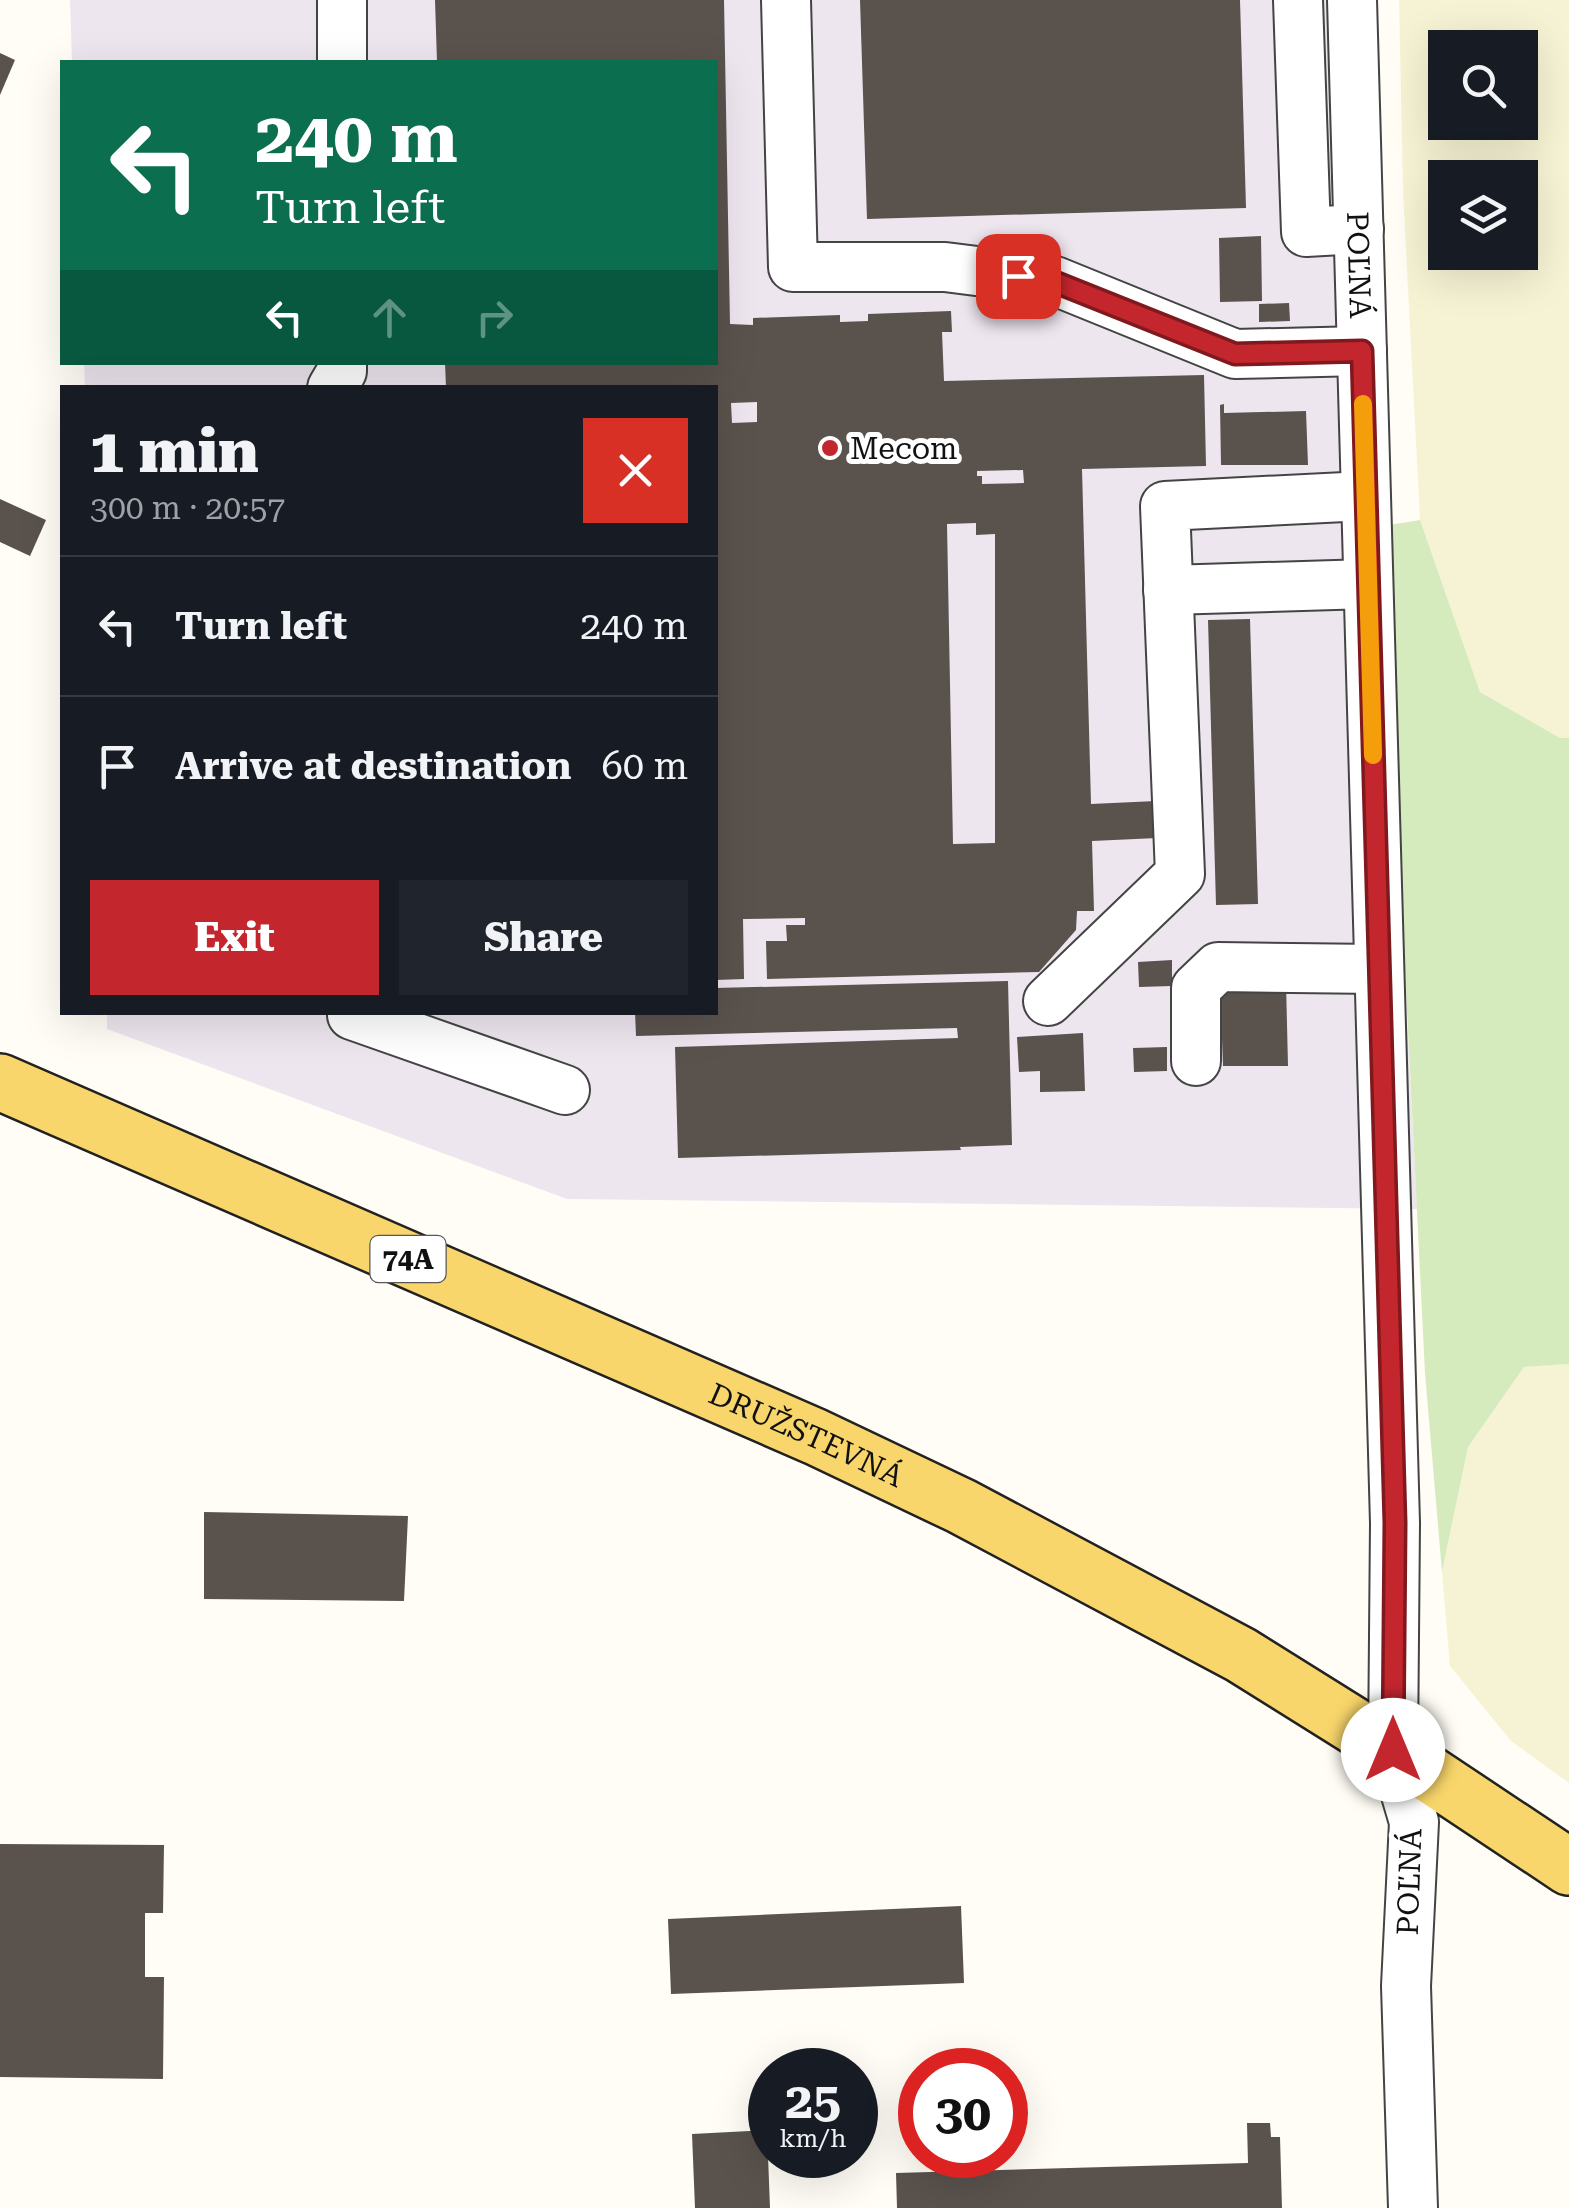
<!DOCTYPE html>
<meta charset="utf-8">
<style>
:root{--surface:#171b24;--page:#20242c;--text:#f1f3f6;--muted:#9ea1a6;--line:#363941;--accent:#c4262e}
body{margin:0;font-family:"Roboto Serif",serif;background:var(--page);color:var(--text);height:100vh;display:flex;flex-direction:column;font-size:38px;white-space:nowrap}
*{box-sizing:border-box;margin:0}
p{font-size:32px;color:var(--muted)}
.icon{flex:none;width:55px;height:55px;fill:none;stroke:currentColor;stroke-width:2;stroke-linecap:round;stroke-linejoin:round}
.map{position:relative;flex:1;overflow:hidden}
.side{position:absolute;left:60px;top:385px;width:658px;height:630px;display:flex;flex-direction:column;background:var(--surface);border-radius:0px;box-shadow:0 10px 40px #0002}
.side>*{flex:none}
.banner{position:absolute;left:60px;top:60px;width:658px;height:305px;border-radius:0px;box-shadow:0 10px 40px #0002;background:#0b6e4f;color:#fff;overflow:hidden}
.fabs{position:absolute;left:1428px;top:30px;display:grid;gap:20px}
.fabs a{display:grid;place-items:center;width:110px;height:110px;border-radius:0px;background:var(--surface);box-shadow:0 10px 40px #0002;font-size:50px}
.speed{position:absolute;left:748px;top:2048px;display:flex;gap:20px;font-size:50px;font-weight:700;text-align:center}
.speed>*{display:grid;place-content:center;width:130px;height:130px;border-radius:50%;background:var(--surface);box-shadow:0 10px 40px #0002;line-height:1}
.speed small{font-size:25px;font-weight:400}
.speed .limit{border:15px solid #d22;background:#fff;color:#111}
.pin{position:absolute;display:grid;place-items:center;width:85px;height:85px;color:#fff;margin:-42px;border-radius:20px;box-shadow:0 5px 15px #0006}
.me{position:absolute;width:110px;margin:-55px;rotate:0deg;stroke-linejoin:round;filter:drop-shadow(0 0 8px #0008)}
.turn{display:flex;align-items:center;gap:35px;height:210px;padding:0 30px;font-size:45px}
.turn .icon{width:130px;height:130px;stroke-width:2.5}
.turn b{display:block;font-size:70px;line-height:85px}
.lanes{display:flex;align-items:center;height:95px;padding:0 30px;background:#0003;justify-content:center;gap:50px;direction:ltr}
.lanes .off{opacity:.35}
.round{display:grid;place-items:center;flex:none;width:105px;height:105px;border-radius:0px;background:var(--page)}
.head{display:flex;align-items:center;justify-content:space-between;height:170px;padding:0 30px}
h1{font-size:60px;font-weight:800;line-height:75px}
.cta{display:flex;gap:20px;margin-top:auto;padding:20px 30px}
.cta a{flex:1;height:115px;border-radius:0px;background:var(--accent);color:#fff;font-size:40px;font-weight:800;line-height:115px;text-align:center}
.cta a+a{background:var(--page);color:var(--text)}
ul{padding:0;list-style:none}
li{display:flex;align-items:center;gap:30px;height:140px;padding:0 30px;border-top:2px solid var(--line)}
li div{flex:1}
li b{display:block;font-size:38px}
li em{font-style:normal}
.map>svg:first-child{display:block}
.industrial{fill:#eee6ef}
.farmland{fill:#f6f3d4;fill-rule:evenodd}
.green{fill:#d5ebbd}
.building{fill:#5a524d;fill-rule:evenodd}
.lines{fill:none;stroke-linecap:round;stroke-linejoin:round}
.minor-casing{stroke:#444;stroke-width:52}
.major-casing{stroke:#222;stroke-width:60}
.minor{stroke:#fff;stroke-width:48}
.major{stroke:#f9d66b;stroke-width:55}
.route-casing{stroke:#7f191e;stroke-width:25}
.route{stroke:#c4262e;stroke-width:18}
.slow{stroke:#f59e0b;stroke-width:18}
.poi-dot{fill:#c4262e;stroke:#fff;stroke-width:4}
.labels{text-anchor:middle;dominant-baseline:central;stroke-width:10;stroke-linejoin:round;paint-order:stroke}
.shield{fill:#fff;stroke:#585858;stroke-width:2.5}
.shield-label{font-size:28px;font-weight:bold;fill:#111}
.street-label{font-size:30px;fill:#111;stroke:#fff}
.poi-label{font-size:30px;fill:#111;stroke:#fff;text-anchor:start}
</style>
<div class="map">
<svg width="1569" height="2208" viewBox="0 0 1569 2208">
<rect width="100%" height="100%" fill="#fffdf5"/>
<path class="industrial" d="M70,0H1361L1388,655L1417,1209L567,1199L107,1029V1012H715V388H85L84,363L715,362V62H72Z"/>
<g class="farmland">
<path d="M1399,0H1569V738H1560L1480,692L1420,520L1403,192ZM1445,48H1520V122H1445ZM1445,178H1520V252H1445Z"/>
<path d="M1569,1364V1783L1511,1741L1450,1666L1442,1572L1468,1447L1524,1367Z"/>
</g>
<path class="green" d="M1420,520L1480,692L1560,738H1569V1364L1524,1367L1468,1447L1442,1572L1425,1373L1383,526Z"/>
<g class="building">
<path d="M435,0H724L730,324L753,325V318L840,315V322L868,321V314L951,311L952,332H942L944,381L1204,375L1206,466L1082,469L1091,804L1156,801L1157,838L1092,841L1094,911H1077L1076,930L1039,972L767,979L766,941H787L786,925H805V918L743,919L744,979L715,980V388H446L445,362H715V62H437ZM757,402V422L732,423L731,403ZM1023,470L1024,483L982,484V476H977V471ZM976,523V535L995,534V843L953,844L947,524Z"/>
<path d="M860,0H1240L1246,208L867,219Z"/>
<path d="M0,53L15,60L0,95Z"/>
<path d="M1261,236L1262,301L1220,302L1219,238Z"/>
<path d="M1289,303L1290,321L1259,322V304Z"/>
<path d="M1224,404V413L1306,411L1308,465H1221L1220,405Z"/>
<path d="M0,499L46,520L30,556L0,542Z"/>
<path d="M1250,619L1258,904L1216,905L1208,620Z"/>
<path d="M1172,960V986L1139,987L1138,962Z"/>
<path d="M1008,981L1012,1145L960,1147L961,1150L678,1158L675,1047L958,1038L957,1028L636,1036L635,1012H715V988Z"/>
<path d="M1286,982L1288,1066H1223L1220,983Z"/>
<path d="M1083,1033L1085,1091L1040,1092V1071L1019,1072L1017,1037Z"/>
<path d="M1167,1047V1071L1134,1072L1133,1048Z"/>
<path d="M204,1512L408,1516L404,1601L204,1599Z"/>
<path d="M0,1844L164,1845L163,1913H145V1977H164L163,2079L0,2077Z"/>
<path d="M961,1906L964,1983L671,1994L668,1919Z"/>
<path d="M1247,2123H1270L1271,2137H1280L1282,2208H897L896,2173L1248,2163Z"/>
<path d="M767,2130L770,2208H695L692,2134Z"/>
</g>
<g class="lines">
<g class="minor-casing">
<g id="minor">
<path d="M342,0V62"/>
<path d="M786,0L793,267H945L1055,281L1235,354L1362,351"/>
<path d="M1298,0L1306,232L1359,229"/>
<path id="s1" d="M1352,0L1395,1523L1393,1750L1414,1822L1406,1986L1413,2208"/>
<path d="M332,388L342,371V362"/>
<path d="M1168,590L1368,584"/>
<path d="M1048,1001L1180,874L1165,506L1365,496"/>
<path d="M352,1012V1015L565,1090"/>
<path d="M1196,1061V988L1218,967L1378,969"/>
</g>
</g>
<g class="major-casing">
<g id="major">
<path id="s2" d="M0,1082L816,1437L961,1506L1241,1655L1393,1750L1569,1867"/>
</g>
</g>
<use href="#minor" class="minor"/>
<use href="#major" class="major"/>
</g>
<g class="lines">
<g class="route-casing">
<path id="route" d="M1018,276L1055,282L1235,354L1362,351L1395,1523L1393,1750"/>
</g>
<use href="#route" class="route"/>
<path class="slow" d="M1363,404L1373,755"/>
</g>
<circle class="poi-dot" cx="830" cy="448" r="10"/>
<g class="labels">
<rect class="shield" x="370.5" y="1236" width="75" height="46" rx="8"/>
<g class="shield-label">
<text x="408" y="1259">74A</text>
</g>
<g class="street-label">
<text stroke="none"><textPath href="#s1" startOffset="265">POĽNÁ</textPath></text>
<text stroke="none"><textPath href="#s2" startOffset="880">DRUŽSTEVNÁ</textPath></text>
<text transform="translate(1409 1882) rotate(-88)">POĽNÁ</text>
</g>
<g class="poi-label">
<text x="850" y="448">Mecom</text>
</g>
</g>
</svg>
<div class="fabs">
<a><svg class="icon" aria-label="search" viewBox="0 0 24 24"><circle cx="10" cy="10" r="6"/><path d="M15 15l6 6"/></svg></a>
<a><svg class="icon" aria-label="layers" viewBox="0 0 24 24"><path d="M12 4l9 5-9 5-9-5zM3 14l9 5 9-5"/></svg></a>
</div>
<div class="speed"><div>25<small>km/h</small></div><div class="limit">30</div></div>
<div class="pin" style="left:1018px;top:276px;background:#d93025"><svg class="icon" aria-label="arrive" viewBox="0 0 24 24"><path d="M6 21V4h12l-3 4 3 4H6"/></svg></div>
<svg class="me" style="left:1393px;top:1750px" viewBox="-20 -20 40 40"><circle r="19" fill="#fff"/><path d="M0-13L10 11 0 6-10 11z" fill="#c4262e"/></svg>
<div class="banner">
<div class="turn"><svg class="icon" aria-label="left" viewBox="0 0 24 24"><path d="M17 20v-9H6M10 6l-5 5 5 5"/></svg><div><b>240 m</b>Turn left</div></div>
<div class="lanes"><svg class="icon" aria-label="left" viewBox="0 0 24 24"><path d="M17 20v-9H6M10 6l-5 5 5 5"/></svg><svg class="icon off" aria-label="ahead" viewBox="0 0 24 24"><path d="M12 20V5M6 11l6-6 6 6"/></svg><svg class="icon off" aria-label="right" viewBox="0 0 24 24"><path d="M7 20v-9h11M14 6l5 5-5 5"/></svg></div>
</div>
<section class="side">
<div class="head"><div><h1>1 min</h1><p>300 m · 20:57</p></div><a class="round" style="background:#d93025;color:#fff"><svg class="icon" aria-label="close" viewBox="0 0 24 24"><path d="M6 6l12 12M18 6L6 18"/></svg></a></div>
<ul>
<li><svg class="icon" aria-label="left" viewBox="0 0 24 24"><path d="M17 20v-9H6M10 6l-5 5 5 5"/></svg><div><b>Turn left</b></div><em>240 m</em></li>
<li><svg class="icon" aria-label="arrive" viewBox="0 0 24 24"><path d="M6 21V4h12l-3 4 3 4H6"/></svg><div><b>Arrive at destination</b></div><em>60 m</em></li>
</ul>
<div class="cta"><a>Exit</a><a>Share</a></div>
</section>
</div>
